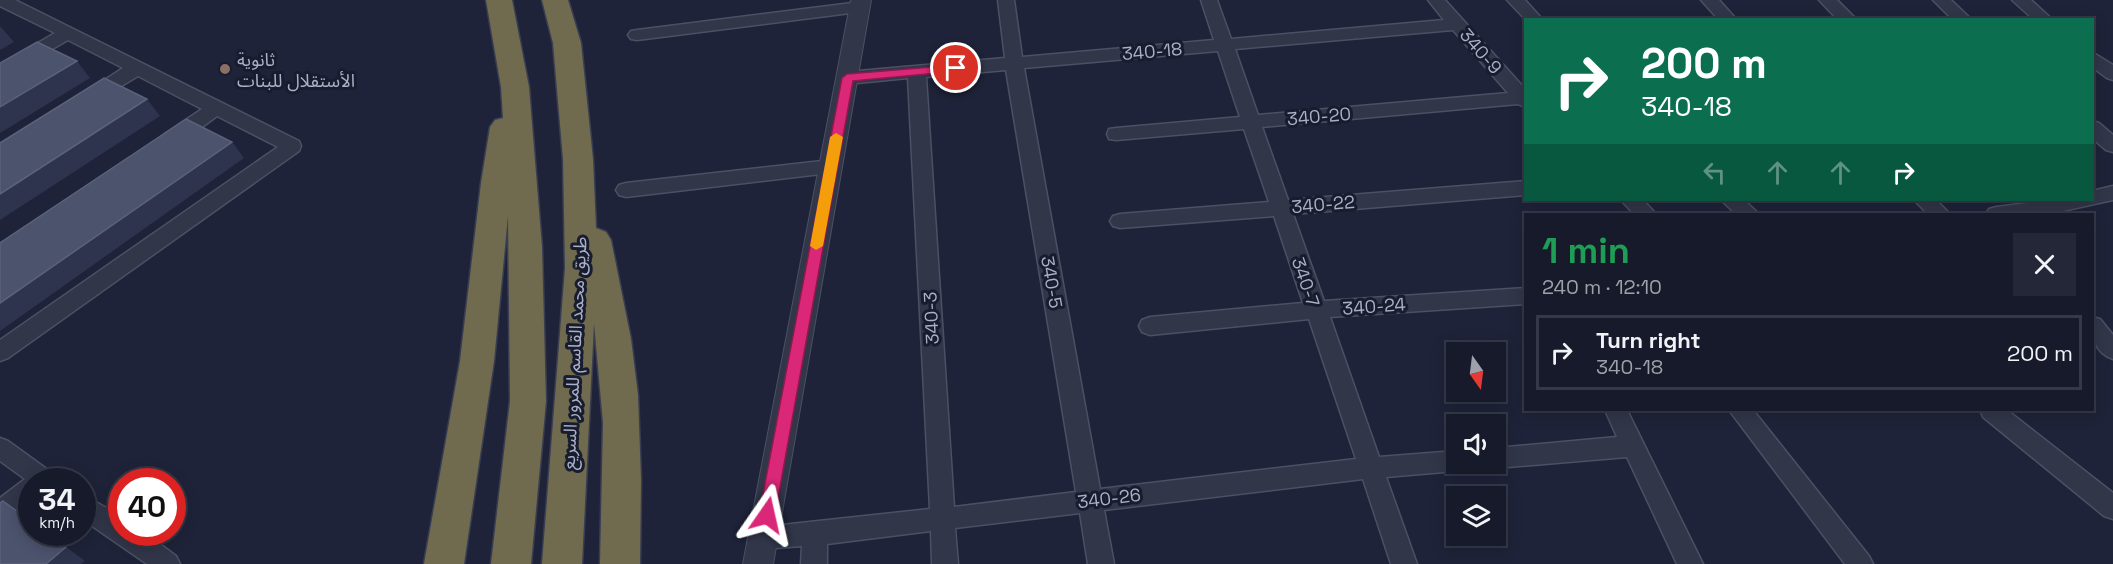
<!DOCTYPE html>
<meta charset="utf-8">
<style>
:root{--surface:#161a2b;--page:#232737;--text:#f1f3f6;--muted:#9ea1a9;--line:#353847}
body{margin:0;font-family:"Space Grotesk","Noto Sans Arabic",sans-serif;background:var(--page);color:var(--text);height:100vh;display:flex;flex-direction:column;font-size:22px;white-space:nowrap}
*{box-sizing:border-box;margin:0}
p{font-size:20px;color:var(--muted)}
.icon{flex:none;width:33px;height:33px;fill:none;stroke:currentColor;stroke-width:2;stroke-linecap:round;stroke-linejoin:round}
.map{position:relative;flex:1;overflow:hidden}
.drawer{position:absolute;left:1524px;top:213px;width:570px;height:198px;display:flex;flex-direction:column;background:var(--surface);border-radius:0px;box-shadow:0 3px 15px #0003,0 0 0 2px var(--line)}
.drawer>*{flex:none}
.top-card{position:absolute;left:1524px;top:18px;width:570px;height:183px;border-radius:0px;box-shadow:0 3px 15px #0003,0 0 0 2px var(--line);background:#0b6e4f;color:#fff;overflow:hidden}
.needle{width:39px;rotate:166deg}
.fabs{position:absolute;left:1446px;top:342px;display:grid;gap:12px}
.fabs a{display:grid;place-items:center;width:60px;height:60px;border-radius:0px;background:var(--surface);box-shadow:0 3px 15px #0003,0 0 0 2px var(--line);font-size:30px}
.speed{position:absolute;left:18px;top:468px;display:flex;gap:12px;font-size:30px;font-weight:700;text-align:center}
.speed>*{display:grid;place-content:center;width:78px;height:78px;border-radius:50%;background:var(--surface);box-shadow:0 3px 15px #0003,0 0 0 2px var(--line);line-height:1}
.speed small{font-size:15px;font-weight:400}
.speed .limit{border:9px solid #d22;background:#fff;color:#111}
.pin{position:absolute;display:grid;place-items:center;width:51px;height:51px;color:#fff;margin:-26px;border:3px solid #fff;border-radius:50%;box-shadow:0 2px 6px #0007}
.me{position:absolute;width:66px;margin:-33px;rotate:11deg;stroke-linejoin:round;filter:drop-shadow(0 0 4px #0008)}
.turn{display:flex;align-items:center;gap:21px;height:126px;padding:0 18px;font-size:27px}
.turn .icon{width:78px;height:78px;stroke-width:2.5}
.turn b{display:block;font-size:42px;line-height:51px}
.lanes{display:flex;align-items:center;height:57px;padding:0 18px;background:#0003;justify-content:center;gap:30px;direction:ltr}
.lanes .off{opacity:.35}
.round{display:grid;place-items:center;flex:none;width:63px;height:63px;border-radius:0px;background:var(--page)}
.head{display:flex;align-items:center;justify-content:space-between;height:102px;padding:0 18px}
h1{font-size:36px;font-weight:700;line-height:45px;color:#1e9e55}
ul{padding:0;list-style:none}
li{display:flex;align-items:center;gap:18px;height:75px;margin:0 12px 9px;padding:0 6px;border:3px solid var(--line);border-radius:0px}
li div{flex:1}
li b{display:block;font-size:22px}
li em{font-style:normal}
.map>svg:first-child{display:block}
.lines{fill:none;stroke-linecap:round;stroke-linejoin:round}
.minor-casing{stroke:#4c5065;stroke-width:3}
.tertiary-casing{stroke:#4c5065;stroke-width:2}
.motorway-casing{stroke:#393d51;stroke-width:3}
.minor{fill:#313649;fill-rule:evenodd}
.tertiary{fill:#313649;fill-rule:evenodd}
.motorway{fill:#706a4e;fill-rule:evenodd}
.shaded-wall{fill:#2e344d}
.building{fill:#4c536d;stroke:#5b627b;stroke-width:1.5}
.route{fill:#db2777;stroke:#8e194d;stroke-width:1.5}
.slow{fill:#f59e0b}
.education-dot{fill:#8d6e63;stroke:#171c2e;stroke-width:2}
.labels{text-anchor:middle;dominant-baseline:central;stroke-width:6;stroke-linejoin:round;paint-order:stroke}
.street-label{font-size:18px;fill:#abb0c7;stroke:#171c2e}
.poi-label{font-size:18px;fill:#abb0c7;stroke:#171c2e;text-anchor:start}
</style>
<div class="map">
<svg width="2113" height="564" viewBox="0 0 2113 564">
<rect width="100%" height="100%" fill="#1e2339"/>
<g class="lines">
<g class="minor-casing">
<g id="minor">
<path d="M0,0H15L299,141L301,146L299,151L8,358L0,361V340L278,147L217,116L179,144L172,145L165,144L163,139L165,134L202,109L138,76L95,102H83L80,98L83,94L123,68L68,40L0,79V65L55,33L0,6Z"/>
<path d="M998,0H1014L1022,57L1214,40L1201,0H1217L1231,39L1444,20L1428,0H1445L1526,90V108L1518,104L1262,127L1288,200L1526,181V195L1293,214L1324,301L1526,288V304L1330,317L1379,457L1456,451V464H1467L1464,468L1456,471L1386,477L1417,564H1391L1363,479L1104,510L1114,564H1088L1080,513L955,528L958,564H932L931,531L827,544V564H801L802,546L763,549L754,546L751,538L754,530L763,527L930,509L908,78L847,84L841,82L838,78L841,74L847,72L1005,58ZM1453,30L1508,93L1258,115L1235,49ZM1218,51L1240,117L1116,128L1109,129L1107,134L1109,139L1116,140L1244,129L1269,202L1120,214L1113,216L1110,221L1113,226L1120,228L1274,216L1303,303L1150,317L1142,320L1139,326L1142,332L1150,335L1309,319L1356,459L1100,489L1024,68ZM1006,70L1076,492L954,507L926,77Z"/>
<path d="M1507,0H1525L1543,20H1526Z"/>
<path d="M1701,0H1719L1737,20H1719Z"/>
<path d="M1819,0H1837L1857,20H1838Z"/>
<path d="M1933,0H1951L1972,20H1953Z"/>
<path d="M2012,0H2031L2053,20H2034Z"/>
<path d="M860,2L866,3L868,7L866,11L637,40L631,39L628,35L631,31L637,30Z"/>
<path d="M2092,52L2113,65V80L2107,78L2092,67Z"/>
<path d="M2092,121L2099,123L2113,135V152L2106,150L2092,138Z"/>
<path d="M831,160L838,162L841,167L838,172L626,197L619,195L616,190L619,185L626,183Z"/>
<path d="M2113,186V200L2049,214H1986L1989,209L1996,207L2053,200H2092V191Z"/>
<path d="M1621,200H1643L1656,214H1634Z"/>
<path d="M1721,200H1744L1759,214H1736Z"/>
<path d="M1914,200H1936L1950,214H1928Z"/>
<path d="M2092,317L2100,319L2113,335V359C2093,352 2092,335 2092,317Z"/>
<path d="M1605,410H1627L1703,564H1677L1627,457L1496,468L1487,464H1496V448L1617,437Z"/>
<path d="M1729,410H1753L1869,556L1873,564H1845Z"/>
<path d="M1980,410H2007L2113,493V519L2104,516L1983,417Z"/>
<path d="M0,438L8,441L55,475L59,482H32V502L9,520L0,523V498L25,479L0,461Z"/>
<path d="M82,494L122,517V532H144L176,556L180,564H147L82,519Z"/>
</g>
</g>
<g class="tertiary-casing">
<path id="tertiary" d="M851,0H871L773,564H743Z"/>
</g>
<g class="motorway-casing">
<g id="motorway">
<path d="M486,0H512L529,87L542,247L546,401L531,564H491L510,401L508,216L494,361L464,564H424L460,361L481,183L490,127L495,120L503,118L501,87Z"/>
<path d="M542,0H568L581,43L593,159L596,228L606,232L611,240L631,339L638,395L641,480L640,564H600L603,423L594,323L582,564H542L565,268L563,159L553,43Z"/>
</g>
</g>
<use href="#minor" class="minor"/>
<use href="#tertiary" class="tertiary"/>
<use href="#motorway" class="motorway"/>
</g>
<g class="shaded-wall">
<path d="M0,26L14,42L0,50Z"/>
<path d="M77,61L90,78L0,133V107Z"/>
<path d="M147,99L160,116L0,220V194Z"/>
<path d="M232,142L244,158L0,331V303Z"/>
<path d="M66,547L85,561L81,564H46Z"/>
</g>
<g class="building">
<path d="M37,42L77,61L0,107V63Z"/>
<path d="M104,78L147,99L0,194V143Z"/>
<path d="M186,119L232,142L0,303V243Z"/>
<path d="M3,501L32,522V532H46L66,547L46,564H0V503Z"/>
</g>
<path class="route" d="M956,65L961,68L960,71L853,81L775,515L773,520L767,522L761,520L759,515L842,78L847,74Z"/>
<path class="slow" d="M836,133L843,137L823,246L816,250L810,246L830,137Z"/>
<circle class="education-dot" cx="225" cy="69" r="6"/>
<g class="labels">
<g class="street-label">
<text transform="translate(1152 51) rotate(-5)">340-18</text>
<text transform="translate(1481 51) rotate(49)">340-9</text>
<text transform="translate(1319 116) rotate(-5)">340-20</text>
<text transform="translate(1323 204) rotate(-5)">340-22</text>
<text transform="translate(1052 282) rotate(80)">340-5</text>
<text transform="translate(1306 282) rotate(71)">340-7</text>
<text transform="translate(1374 306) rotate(-4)">340-24</text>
<text transform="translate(931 318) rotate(-93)">340-3</text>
<text transform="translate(574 353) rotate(-87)">طريق محمد القاسم للمرور السريع</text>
<text transform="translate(1109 498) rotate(-7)">340-26</text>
</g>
<g class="poi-label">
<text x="237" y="59">ثانوية<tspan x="237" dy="21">الأستقلال للبنات</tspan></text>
</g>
</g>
</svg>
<div class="fabs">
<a><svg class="needle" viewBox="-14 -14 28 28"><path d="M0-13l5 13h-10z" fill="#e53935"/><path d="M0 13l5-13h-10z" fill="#9ea1a9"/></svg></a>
<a><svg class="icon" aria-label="sound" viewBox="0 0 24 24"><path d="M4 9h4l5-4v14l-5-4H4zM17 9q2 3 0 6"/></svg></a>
<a><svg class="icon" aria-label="layers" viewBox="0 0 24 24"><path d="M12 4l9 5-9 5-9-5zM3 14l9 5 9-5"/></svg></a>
</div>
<div class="speed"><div>34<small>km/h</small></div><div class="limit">40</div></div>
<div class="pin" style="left:956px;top:68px;background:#d93025"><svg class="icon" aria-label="arrive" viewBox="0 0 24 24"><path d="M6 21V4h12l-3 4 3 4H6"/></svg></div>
<svg class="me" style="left:767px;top:515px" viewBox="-20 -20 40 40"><path d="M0-17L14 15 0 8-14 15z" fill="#db2777" stroke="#fff" stroke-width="4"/></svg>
<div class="top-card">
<div class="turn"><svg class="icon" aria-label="right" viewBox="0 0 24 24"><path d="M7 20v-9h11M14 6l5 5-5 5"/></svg><div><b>200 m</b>340-18</div></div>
<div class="lanes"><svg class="icon off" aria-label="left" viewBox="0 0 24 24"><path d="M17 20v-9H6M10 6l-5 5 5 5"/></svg><svg class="icon off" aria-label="ahead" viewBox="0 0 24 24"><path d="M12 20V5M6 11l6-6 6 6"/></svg><svg class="icon off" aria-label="ahead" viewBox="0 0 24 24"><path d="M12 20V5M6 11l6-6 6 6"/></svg><svg class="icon" aria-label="right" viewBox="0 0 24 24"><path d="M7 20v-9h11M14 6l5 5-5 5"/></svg></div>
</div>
<section class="drawer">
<div class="head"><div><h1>1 min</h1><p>240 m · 12:10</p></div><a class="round"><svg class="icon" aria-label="close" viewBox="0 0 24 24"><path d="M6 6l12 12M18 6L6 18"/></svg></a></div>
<ul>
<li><svg class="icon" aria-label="right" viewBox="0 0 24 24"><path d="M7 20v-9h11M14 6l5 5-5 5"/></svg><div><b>Turn right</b><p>340-18</p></div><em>200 m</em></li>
</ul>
</section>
</div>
